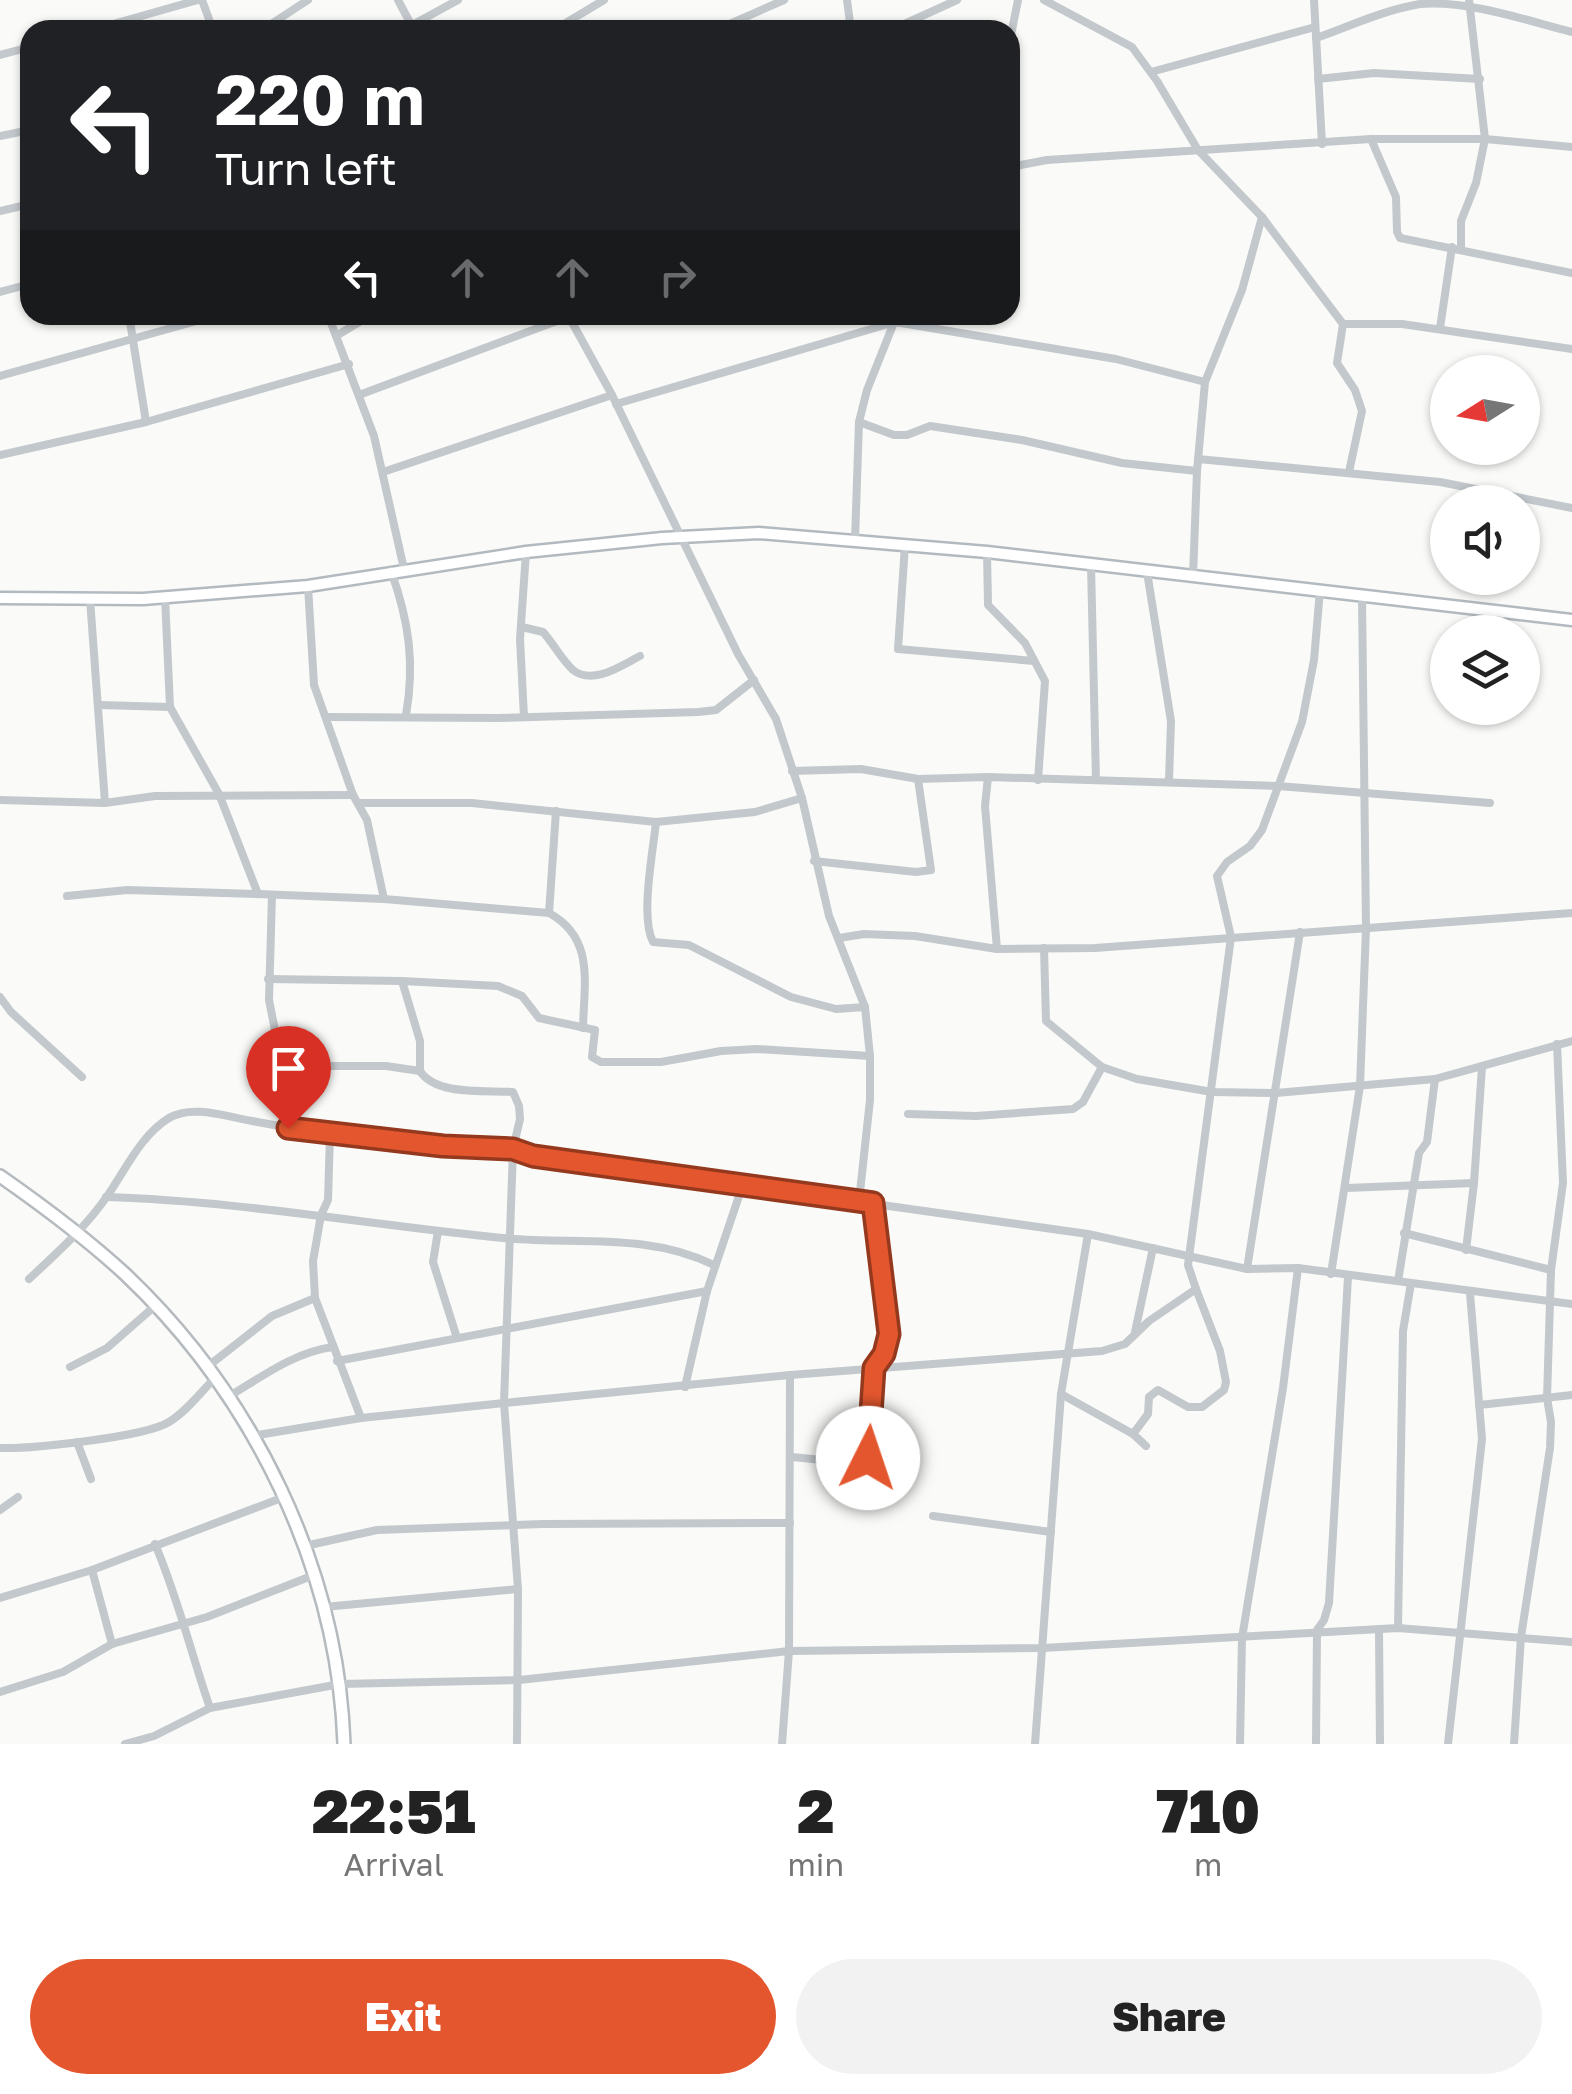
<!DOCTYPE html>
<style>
:root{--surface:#fff;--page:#f2f2f2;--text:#222;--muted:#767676;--accent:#e4572e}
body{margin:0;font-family:"Golos Text",sans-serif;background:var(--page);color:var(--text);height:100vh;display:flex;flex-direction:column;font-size:38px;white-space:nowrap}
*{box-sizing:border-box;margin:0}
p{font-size:32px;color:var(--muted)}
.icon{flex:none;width:55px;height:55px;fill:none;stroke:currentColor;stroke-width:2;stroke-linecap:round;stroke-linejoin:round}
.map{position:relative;height:1744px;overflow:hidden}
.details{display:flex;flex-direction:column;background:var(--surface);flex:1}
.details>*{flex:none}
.hud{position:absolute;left:20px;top:20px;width:1000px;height:305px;border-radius:30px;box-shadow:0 2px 8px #0004;background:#202124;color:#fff;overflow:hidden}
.needle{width:65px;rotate:259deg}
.fabs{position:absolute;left:1430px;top:355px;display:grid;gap:20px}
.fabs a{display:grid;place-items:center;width:110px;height:110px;border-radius:50%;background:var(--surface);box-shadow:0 2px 8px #0004;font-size:50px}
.pin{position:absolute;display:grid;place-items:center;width:85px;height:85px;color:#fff;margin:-102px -42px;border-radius:50% 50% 50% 0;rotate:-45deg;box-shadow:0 0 10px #0007}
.pin .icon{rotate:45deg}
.me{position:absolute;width:110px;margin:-55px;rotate:4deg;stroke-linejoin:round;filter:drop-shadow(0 0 8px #0008)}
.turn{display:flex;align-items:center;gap:35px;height:210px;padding:0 30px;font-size:45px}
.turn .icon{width:130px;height:130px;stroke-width:2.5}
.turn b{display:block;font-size:70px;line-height:85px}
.lanes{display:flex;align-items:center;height:95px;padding:0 30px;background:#0003;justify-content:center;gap:50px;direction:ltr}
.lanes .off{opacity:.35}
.eta{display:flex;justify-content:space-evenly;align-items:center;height:170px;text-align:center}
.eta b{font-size:60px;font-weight:800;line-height:70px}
.action{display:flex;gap:20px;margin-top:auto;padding:20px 30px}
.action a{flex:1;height:115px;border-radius:60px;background:var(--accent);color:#fff;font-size:40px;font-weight:800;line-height:115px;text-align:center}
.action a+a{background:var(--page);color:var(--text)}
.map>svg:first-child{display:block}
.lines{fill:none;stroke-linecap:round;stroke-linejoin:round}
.secondary-casing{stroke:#b3babf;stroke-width:15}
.primary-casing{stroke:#b5babe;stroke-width:16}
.street{stroke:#c3c8cc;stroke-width:8}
.secondary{stroke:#fff;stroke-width:10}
.primary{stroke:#fff;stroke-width:11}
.route-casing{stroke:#94391e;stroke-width:25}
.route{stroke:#e4572e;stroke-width:18}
</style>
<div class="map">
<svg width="1572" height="1744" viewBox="0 0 1572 1744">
<rect width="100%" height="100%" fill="#fafaf8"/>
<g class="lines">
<g class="secondary-casing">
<path id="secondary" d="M0,598L143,599L308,586L526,552L662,538L759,533L987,552L1572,620"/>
</g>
<g class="primary-casing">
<path id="primary" d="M0,1176C43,1206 87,1239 125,1274C253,1395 338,1568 344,1744"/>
</g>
<g class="street">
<path d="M202,0L213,30"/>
<path d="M398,0L414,30"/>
<path d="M847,0L851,30"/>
<path d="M1044,0L1132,47L1157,81L1198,150L1262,217L1343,324L1337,363L1355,390L1362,411L1349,472"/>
<path d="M1314,0L1322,144"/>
<path d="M92,30L198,0"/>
<path d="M262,30L308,0"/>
<path d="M403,30L458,0"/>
<path d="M554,30L604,0"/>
<path d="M716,30L784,0"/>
<path d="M891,30L957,0"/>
<path d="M1316,38C1350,26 1384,10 1420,4C1468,0 1525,20 1572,32"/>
<path d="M1010,40L1018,0"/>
<path d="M0,55L30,47"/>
<path d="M1151,72L1315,27"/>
<path d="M1318,79L1374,73L1480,79"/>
<path d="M0,136L30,130"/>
<path d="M1371,139L1396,197L1397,232L1400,238L1572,273"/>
<path d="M1010,167L1047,160L1371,139H1485L1572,147"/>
<path d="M0,211L30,204"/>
<path d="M1461,248V221L1476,183L1485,139L1469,0"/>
<path d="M0,292L30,284"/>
<path d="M129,315L146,422"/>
<path d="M328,315L374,436L404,569"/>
<path d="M568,315L612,395L738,654L776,719L802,798L829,916L865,1007L870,1056V1100L859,1201"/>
<path d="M1343,324H1402L1572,349"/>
<path d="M1440,328L1452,247"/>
<path d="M336,336L371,315"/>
<path d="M0,376L218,315"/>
<path d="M359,395L573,315"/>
<path d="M616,404L895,322L1116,359L1205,382"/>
<path d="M859,422L894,435H907L930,426L1022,440L1122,463L1197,471"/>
<path d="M0,455L146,422L349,364"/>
<path d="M1198,459L1440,482L1572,508"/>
<path d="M383,472L612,395"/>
<path d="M855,540L859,422L867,390L897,315"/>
<path d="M905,545L898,649L1034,661"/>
<path d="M987,552L988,605L1025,643L1045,681L1038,780"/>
<path d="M1091,565L1096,780"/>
<path d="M391,571C409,621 415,663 406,715"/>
<path d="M1147,572L1171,721L1169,781"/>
<path d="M1193,576L1197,471L1205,382L1242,290L1262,217"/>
<path d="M308,586L314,685L353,795L367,820L384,899"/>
<path d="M165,597L170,707"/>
<path d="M90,599L105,803"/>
<path d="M522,627L543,632C553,643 562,660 573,670C593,686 622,665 640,656"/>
<path d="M99,705L170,707L219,794L258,894"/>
<path d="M327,717L498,718L698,712L716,710L754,680"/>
<path d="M524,717L520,639L526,552"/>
<path d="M792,771L861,769L918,779L988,777L1278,786L1490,803"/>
<path d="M988,777L985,806L997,949"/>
<path d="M0,800L105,803L155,796L353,795"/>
<path d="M359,803H472L656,822L755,812L802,798"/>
<path d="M656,822C653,852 640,917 653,942L689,945L791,997L836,1009L865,1007"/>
<path d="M814,861L916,872L931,870L918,779"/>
<path d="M272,895L269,1000L282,1066L288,1128"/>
<path d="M67,896L127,890L258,894L384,899L549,913C595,938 584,983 583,1028"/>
<path d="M549,913L556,811"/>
<path d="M839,938L864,934L915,936L997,949L1095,948L1572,913"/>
<path d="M1044,948L1046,1021L1102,1067L1137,1079L1212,1092L1276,1093L1435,1079L1572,1041"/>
<path d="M268,979L402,981L498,986L522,996L539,1018L595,1030L592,1057L601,1062H661L721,1051L757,1049L870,1056"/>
<path d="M0,997L11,1012L82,1077"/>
<path d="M282,1066H386L420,1071V1041L402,981"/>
<path d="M420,1071C436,1096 485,1090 513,1092L519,1106L520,1119L513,1149L504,1403L518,1589L517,1744"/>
<path d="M908,1114L976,1116L1073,1109L1083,1102L1102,1067"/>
<path d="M330,1133L328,1200L321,1215L313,1261L315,1298L361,1418"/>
<path d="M1346,1188L1474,1183"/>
<path d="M106,1197C240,1201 371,1225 503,1238C575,1245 647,1232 714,1265"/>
<path d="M873,1203L889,1335L876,1368"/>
<path d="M438,1231L433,1262L457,1338"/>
<path d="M1404,1233L1551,1270"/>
<path d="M1466,1250L1474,1183L1482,1067"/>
<path d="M1247,1269L1300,932"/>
<path d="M1331,1274L1360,1086L1366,928L1362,596"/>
<path d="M29,1279C57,1253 86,1227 108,1195C126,1169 141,1135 169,1118C193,1104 227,1117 252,1121C314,1133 379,1140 442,1145C473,1148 504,1146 533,1156L1088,1234L1247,1269L1298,1268L1572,1304"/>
<path d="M1398,1281L1419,1153L1427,1142L1435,1079"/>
<path d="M1135,1332L1153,1248"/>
<path d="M337,1361L707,1291"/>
<path d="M70,1367L107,1348L155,1306"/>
<path d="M207,1367L272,1316L315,1298"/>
<path d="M685,1387L707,1291L742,1187"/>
<path d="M1061,1394L1133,1434L1146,1446"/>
<path d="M228,1397C260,1378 294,1352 333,1347"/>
<path d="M1479,1405L1572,1395"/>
<path d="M1133,1434L1148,1414L1149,1397L1158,1390L1188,1407H1202L1224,1390L1226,1382L1220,1351L1196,1289"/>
<path d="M252,1436L361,1418L504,1403L790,1375L1102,1351L1125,1344L1149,1321L1196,1289L1188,1265L1231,937L1217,876L1227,862L1250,846L1262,830L1302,722L1314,660L1320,590"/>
<path d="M77,1442L91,1479"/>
<path d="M0,1448C31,1449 145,1437 169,1422C186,1412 200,1393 214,1379"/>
<path d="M792,1457L862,1464L867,1461L874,1368"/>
<path d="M0,1510L18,1497"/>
<path d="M933,1516L1051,1532"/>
<path d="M155,1544C178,1598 191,1653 210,1708"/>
<path d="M305,1546L377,1530L543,1524L790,1523"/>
<path d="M92,1570L112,1644"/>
<path d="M0,1598L92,1570L284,1497"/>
<path d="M324,1607L518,1589"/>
<path d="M1398,1628L1403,1331L1411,1283"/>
<path d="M1379,1629L1380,1744"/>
<path d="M0,1692L63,1672L112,1644L207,1617L314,1575"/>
<path d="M125,1744L154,1736L210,1708L340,1684L519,1680L789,1651L1043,1648L1398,1628L1572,1642"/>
<path d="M782,1744L789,1651L790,1375"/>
<path d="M1035,1744L1061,1394L1088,1234"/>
<path d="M1240,1744L1242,1638L1283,1388L1298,1268"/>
<path d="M1316,1744L1317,1630L1324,1620L1329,1603L1348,1277"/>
<path d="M1448,1744L1482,1439L1470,1293"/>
<path d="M1514,1744L1521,1637L1550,1448L1551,1422L1547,1398L1551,1270L1563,1183L1557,1044"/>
</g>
<use href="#secondary" class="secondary"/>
<use href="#primary" class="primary"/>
</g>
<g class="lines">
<g class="route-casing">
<path id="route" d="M288,1128L443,1146L513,1149L533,1156L873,1203L889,1334L884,1354L874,1368L868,1458"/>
</g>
<use href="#route" class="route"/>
</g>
</svg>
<div class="fabs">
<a><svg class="needle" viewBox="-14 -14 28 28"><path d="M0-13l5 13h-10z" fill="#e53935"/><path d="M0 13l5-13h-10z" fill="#767676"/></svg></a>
<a><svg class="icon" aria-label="sound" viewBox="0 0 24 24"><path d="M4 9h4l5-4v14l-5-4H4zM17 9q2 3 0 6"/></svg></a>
<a><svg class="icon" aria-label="layers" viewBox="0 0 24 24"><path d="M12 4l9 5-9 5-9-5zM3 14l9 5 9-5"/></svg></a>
</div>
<div class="pin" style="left:288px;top:1128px;background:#d93025"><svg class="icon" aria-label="arrive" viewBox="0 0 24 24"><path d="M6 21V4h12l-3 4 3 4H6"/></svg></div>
<svg class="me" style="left:868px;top:1458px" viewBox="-20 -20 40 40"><circle r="19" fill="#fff"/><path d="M0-13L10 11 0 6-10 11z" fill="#e4572e"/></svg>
<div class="hud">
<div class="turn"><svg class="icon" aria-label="left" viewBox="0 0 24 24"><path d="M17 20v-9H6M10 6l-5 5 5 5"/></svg><div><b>220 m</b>Turn left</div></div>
<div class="lanes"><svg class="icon" aria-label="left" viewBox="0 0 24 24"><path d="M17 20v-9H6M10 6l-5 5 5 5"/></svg><svg class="icon off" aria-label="ahead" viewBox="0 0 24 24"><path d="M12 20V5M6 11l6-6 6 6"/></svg><svg class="icon off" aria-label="ahead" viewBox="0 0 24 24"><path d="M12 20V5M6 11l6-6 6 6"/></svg><svg class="icon off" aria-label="right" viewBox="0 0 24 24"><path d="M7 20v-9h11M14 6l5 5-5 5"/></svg></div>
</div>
</div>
<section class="details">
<div class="eta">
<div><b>22:51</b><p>Arrival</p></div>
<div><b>2</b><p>min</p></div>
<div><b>710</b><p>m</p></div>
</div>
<div class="action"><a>Exit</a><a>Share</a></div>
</section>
